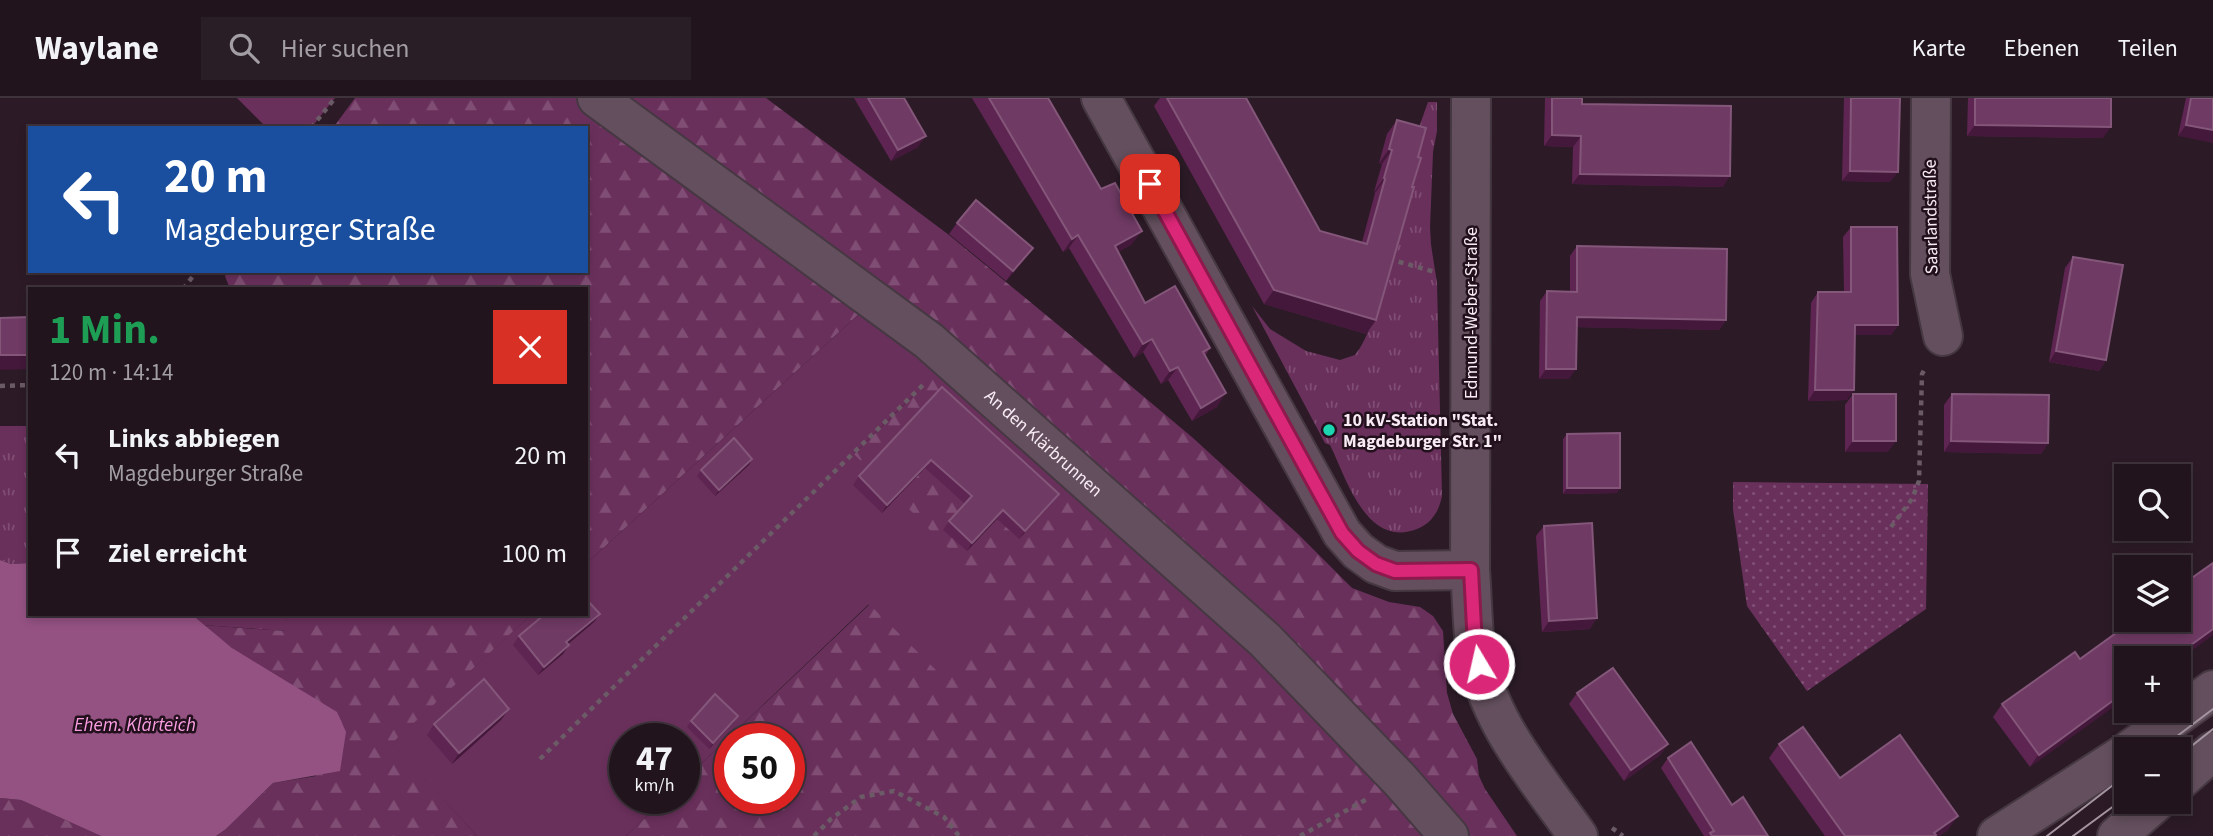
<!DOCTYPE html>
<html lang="de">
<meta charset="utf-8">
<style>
:root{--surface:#21141d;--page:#291d26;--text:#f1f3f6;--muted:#a29ea4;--line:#3e333b}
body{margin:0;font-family:"Source Sans 3",sans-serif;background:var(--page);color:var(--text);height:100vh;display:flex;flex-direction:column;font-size:26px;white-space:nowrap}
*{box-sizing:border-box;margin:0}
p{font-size:23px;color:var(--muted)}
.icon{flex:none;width:38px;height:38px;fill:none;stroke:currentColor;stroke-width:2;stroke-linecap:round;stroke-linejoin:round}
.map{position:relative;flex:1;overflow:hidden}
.sheet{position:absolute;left:28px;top:189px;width:560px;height:329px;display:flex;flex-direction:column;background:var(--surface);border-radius:0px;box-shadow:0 4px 10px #0003,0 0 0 2px var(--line)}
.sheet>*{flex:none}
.hud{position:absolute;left:28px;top:28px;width:560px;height:147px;border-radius:0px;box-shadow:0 4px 10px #0003,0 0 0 2px var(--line);background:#1a4fa0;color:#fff;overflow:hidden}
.controls{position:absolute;left:2114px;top:366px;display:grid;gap:14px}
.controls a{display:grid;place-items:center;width:77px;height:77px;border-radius:0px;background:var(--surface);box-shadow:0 4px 10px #0003,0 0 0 2px var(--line);font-size:35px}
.speed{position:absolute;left:609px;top:625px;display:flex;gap:14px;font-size:35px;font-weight:700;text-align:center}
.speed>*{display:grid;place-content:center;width:91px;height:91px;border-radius:50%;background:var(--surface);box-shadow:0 4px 10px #0003,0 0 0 2px var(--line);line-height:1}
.speed small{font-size:18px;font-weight:400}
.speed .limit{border:10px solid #d22;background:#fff;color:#111}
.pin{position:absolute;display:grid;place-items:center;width:60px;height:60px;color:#fff;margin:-30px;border-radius:14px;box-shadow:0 4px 10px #0006}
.me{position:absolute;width:77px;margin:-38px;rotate:351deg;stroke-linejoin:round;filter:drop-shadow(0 0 5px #0008)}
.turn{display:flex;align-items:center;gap:24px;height:147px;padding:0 21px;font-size:32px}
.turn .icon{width:91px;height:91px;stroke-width:2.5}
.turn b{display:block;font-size:49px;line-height:60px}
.round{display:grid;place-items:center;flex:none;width:74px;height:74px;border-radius:0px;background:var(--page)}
.overview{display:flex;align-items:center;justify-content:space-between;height:119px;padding:0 21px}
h1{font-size:42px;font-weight:700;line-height:52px;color:#1e9e55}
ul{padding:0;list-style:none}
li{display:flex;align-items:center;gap:21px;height:98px;padding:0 21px}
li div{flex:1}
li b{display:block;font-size:26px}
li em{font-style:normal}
header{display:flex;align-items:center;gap:42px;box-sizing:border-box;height:98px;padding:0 35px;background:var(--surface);border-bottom:2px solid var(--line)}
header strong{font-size:33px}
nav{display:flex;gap:38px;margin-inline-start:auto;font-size:24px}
.search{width:490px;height:63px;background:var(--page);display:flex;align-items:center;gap:18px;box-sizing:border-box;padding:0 24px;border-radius:0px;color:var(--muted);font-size:26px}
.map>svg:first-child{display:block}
.grass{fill:url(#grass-tufts)}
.forest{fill:url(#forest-firs);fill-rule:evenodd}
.park{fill:url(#park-dots)}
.garden{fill:#6a305c}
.water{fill:#945283}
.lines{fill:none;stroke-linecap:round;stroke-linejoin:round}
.street-casing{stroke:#463842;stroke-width:42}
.secondary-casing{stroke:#463842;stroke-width:42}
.path{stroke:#6b5b66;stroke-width:4.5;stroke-dasharray:5 5;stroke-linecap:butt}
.street{stroke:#634f5d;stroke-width:38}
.secondary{stroke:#634f5d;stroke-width:38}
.tram{stroke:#a495a0;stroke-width:2}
.wall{fill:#5f2552}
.shaded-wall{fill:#43183a}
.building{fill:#6f3a64;stroke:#84567a;stroke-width:2}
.route-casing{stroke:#8e194d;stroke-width:18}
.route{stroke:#db2777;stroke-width:12}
.poi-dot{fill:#1cd5b1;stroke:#22111d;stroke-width:2.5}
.labels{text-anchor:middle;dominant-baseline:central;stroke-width:5;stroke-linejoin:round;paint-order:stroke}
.street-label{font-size:18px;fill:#f8ebf4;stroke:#22111d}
.poi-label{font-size:18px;font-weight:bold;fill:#f8ebf4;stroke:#22111d;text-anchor:start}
.water-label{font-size:19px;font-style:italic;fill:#fb9ee1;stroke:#22111d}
</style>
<header>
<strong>Waylane</strong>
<div class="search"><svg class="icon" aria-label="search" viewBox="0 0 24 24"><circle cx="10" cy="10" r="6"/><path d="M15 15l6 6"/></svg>Hier suchen</div>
<nav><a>Karte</a><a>Ebenen</a><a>Teilen</a></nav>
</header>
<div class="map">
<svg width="2213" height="738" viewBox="0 0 2213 738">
<defs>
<pattern id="grass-tufts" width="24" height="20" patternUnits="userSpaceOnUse" patternTransform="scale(1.75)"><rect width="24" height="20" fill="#6a305c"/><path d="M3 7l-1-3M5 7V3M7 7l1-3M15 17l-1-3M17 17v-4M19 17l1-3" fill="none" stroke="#804e74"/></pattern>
<pattern id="forest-firs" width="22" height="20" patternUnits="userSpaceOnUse" patternTransform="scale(1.75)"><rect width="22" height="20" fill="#6a305c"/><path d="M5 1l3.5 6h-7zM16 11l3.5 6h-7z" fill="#804e74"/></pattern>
<pattern id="park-dots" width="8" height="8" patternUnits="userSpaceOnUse" patternTransform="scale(1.75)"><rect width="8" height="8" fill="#6a305c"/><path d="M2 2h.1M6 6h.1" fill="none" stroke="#804e74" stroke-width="1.8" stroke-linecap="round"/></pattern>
</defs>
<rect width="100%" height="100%" fill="#2c1b27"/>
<g class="grass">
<path d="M1428,4H1437V33L1433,54L1430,129L1431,147L1437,185L1442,398C1439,413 1432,425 1417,431C1366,451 1346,379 1330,347L1325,345L1252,208L1270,231L1306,253L1340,262L1355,257C1370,238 1374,215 1380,192C1398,130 1405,64 1428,4Z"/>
<path d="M0,328H30V465L11,466L0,462Z"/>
<path d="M191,516H287L286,533L202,527Z"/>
</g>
<g class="forest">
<path d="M355,0H766L949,137L1069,236L1193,340L1299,437L1352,490L1389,504L1420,509L1433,518L1443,533L1447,595L1453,616L1477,661L1479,678L1485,691L1517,738H626L666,700H684V682L869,507L785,424L915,296L859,216L586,466V191H230L225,178L229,173H586V30H333ZM730,640H789V700H730Z"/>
<path d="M287,516H532L393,645L477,738H216L226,731L273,685L316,678L232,550L202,527L285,533Z"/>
<path d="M0,700L21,702L101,738H0Z"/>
</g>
<path class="park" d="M1733,384L1928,386L1926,511L1807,593L1747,508L1733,411Z"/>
<g class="garden">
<path d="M237,0H335L311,30H267Z"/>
<path d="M859,216L923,252L941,270L854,356L1007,509L943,579L869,506L684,682V640H625V700H666L626,738H477L392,645L532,516H586V466Z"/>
</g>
<path class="water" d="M0,462L11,466L30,465V516H191L232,550L337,614L346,634L340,673L273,685L226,731L216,738H101L21,702L0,700Z"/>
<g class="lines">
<g class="street-casing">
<g id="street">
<path id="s1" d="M597,0L929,243L1265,542L1400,682L1449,738"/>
<path d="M1101,0L1342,435L1358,453L1376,466L1395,473L1470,472"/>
<path d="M1931,0L1930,176L1943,238"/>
</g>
</g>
<g class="secondary-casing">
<g id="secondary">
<path d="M1471,0L1470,472C1472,497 1472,522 1475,547C1484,620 1537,680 1578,738"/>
<path d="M2131,651L2213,592"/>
<path d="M2179,683L2213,653"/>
<path d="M1997,738L2126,655"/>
<path d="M2117,738L2156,704"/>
</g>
</g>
<g class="path">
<path d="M311,30L335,0"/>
<path d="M1389,161L1435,174"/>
<path d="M183,191L197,173"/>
<path d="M0,288L30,287"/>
<path d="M1891,429L1912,401L1919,383L1922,276L1926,269"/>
<path d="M540,661L923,287"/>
<path d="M1612,730L1623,738"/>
<path d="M814,738L831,721L861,699L894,693L944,719L959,738"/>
<path d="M1300,738L1367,701"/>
</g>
<use href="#street" class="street"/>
<use href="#secondary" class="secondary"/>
<g class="tram">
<path d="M2160,651L2213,611"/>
<path d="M2179,658L2213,631"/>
<path d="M2047,738L2126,677"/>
<path d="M2073,738L2126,699"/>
</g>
</g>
<g class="wall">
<path d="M854,0H904L918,49L891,63Z"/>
<path d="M972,0H1048L1132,146L1118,154L1145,205L1210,250L1205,258L1217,309L1192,323L1168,282L1161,286L1143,254L1134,260L1069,150L1063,154Z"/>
<path d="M1160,0H1246L1320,133L1362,144L1375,95L1374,94L1382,66L1379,65L1387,36L1397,22L1418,59L1412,89L1376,222L1366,236L1264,206L1154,8Z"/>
<path d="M1545,0H1582V6L1723,89L1572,86L1573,49L1544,48Z"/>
<path d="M1844,0H1900L1890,84L1842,83Z"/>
<path d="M1968,0H2111L2103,40L1967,38Z"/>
<path d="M2186,0H2213L2178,38Z"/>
<path d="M957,125L1025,161L1006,183L949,136Z"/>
<path d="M1851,129L1898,227L1891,237H1855L1847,302L1808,303L1811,205L1818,194H1844L1843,139Z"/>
<path d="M1577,148L1726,222L1719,232L1576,229L1569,281H1539L1540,203L1547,193L1570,194V158Z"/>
<path d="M2073,159L2106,262L2099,273L2049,264L2065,170Z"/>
<path d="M942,289L1053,404L1019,441L997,421L967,453L943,432L949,423L965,406L925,370L882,415L853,387L859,378Z"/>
<path d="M1853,296L1888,354H1845V307Z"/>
<path d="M1952,296L2048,345L2041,356L1944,354V307Z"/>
<path d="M1567,336L1617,395L1563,396V341Z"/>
<path d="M752,361L749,367L715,398L697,378L701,372Z"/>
<path d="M1544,428L1590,531L1542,534L1536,438Z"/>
<path d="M600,516L594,524L568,546L563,556L538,577L513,547L519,538Z"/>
<path d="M2134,522L2030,669L1993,619L2002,606L2080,561Z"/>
<path d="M1577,595L1668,646L1660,657L1624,683L1569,606Z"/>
<path d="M509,611L501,622L452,666L427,637L434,626Z"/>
<path d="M691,623L734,624L709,651L687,629Z"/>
<path d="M1779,646L1840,680L1948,732L1939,738H1825L1769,660Z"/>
<path d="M1668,660L1732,707L1768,738H1704L1661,670Z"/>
</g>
<g class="shaded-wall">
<path d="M1975,27L2111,29L2103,40L1967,38Z"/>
<path d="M2186,27L2213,32V45L2178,38Z"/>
<path d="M1552,37L1581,38L1573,49L1544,48Z"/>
<path d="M926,38L918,49L891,63L898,52Z"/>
<path d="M1389,51L1392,52L1382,66L1379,65Z"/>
<path d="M1850,73L1898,74L1890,84L1842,83Z"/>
<path d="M1580,76L1730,78L1723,89L1572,86Z"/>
<path d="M1384,80L1385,81L1375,95L1374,94Z"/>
<path d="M1142,133L1132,146L1106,161L1115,148Z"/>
<path d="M1078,137L1069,150L1063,154L1072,141Z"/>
<path d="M1033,150L1025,161L1006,183L1013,173Z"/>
<path d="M1274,192L1376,222L1366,236L1264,206Z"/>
<path d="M1577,219L1726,222L1719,232L1570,229Z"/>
<path d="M1855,227H1898L1891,237H1848Z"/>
<path d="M1152,241L1143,254L1134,260L1143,246Z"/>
<path d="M2056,253L2106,262L2099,273L2049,264Z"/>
<path d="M0,257H30V271L0,272Z"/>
<path d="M1178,269L1168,282L1161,286L1170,273Z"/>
<path d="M1546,271H1576L1569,281H1539Z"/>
<path d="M1815,292H1854L1847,302L1808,303Z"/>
<path d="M1226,295L1217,309L1192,323L1201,310Z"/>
<path d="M1853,343H1896L1888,354H1845Z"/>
<path d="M1951,343L2048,345L2041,356L1944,354Z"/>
<path d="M752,361L749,367L715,398L719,392Z"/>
<path d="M931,362L925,370L882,415L887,407Z"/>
<path d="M1567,390H1620L1617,395L1563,396Z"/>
<path d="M1059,396L1053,404L1019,441L1025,433Z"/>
<path d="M1003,412L997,421L967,453L972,445Z"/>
<path d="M600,516L594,524L560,553L566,544Z"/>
<path d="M1597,520L1590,531L1542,534L1549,523Z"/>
<path d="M2213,531V537L2179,562V560H2173Z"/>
<path d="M569,547L563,556L538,577L544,569Z"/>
<path d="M2126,593V600L2030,669L2039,657Z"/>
<path d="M509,611L501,622L452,666L459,655Z"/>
<path d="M738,618L734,624L709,651L713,645Z"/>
<path d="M1668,646L1660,657L1624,683L1631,672Z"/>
<path d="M1958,718L1948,732L1939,738H1932L1934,735Z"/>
</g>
<g class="building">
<path d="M868,0H904L926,38L898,52Z"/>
<path d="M989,0H1048L1101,91L1115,85L1142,133L1115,148L1145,205L1175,188L1210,250L1203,254L1226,295L1201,310L1178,269L1170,273L1152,241L1143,246L1078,137L1072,141Z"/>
<path d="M1167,0H1246L1320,133L1367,146L1385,81L1384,80L1392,52L1389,51L1397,22L1426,30L1418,59L1421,60L1412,89H1414L1376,222L1274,192Z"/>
<path d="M1552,0H1582V6L1731,8L1730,78L1580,76L1581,38L1552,37Z"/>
<path d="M1851,0H1900L1898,74L1850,73Z"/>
<path d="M1975,0H2111V29L1975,27Z"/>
<path d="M2191,0H2213V32L2186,27Z"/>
<path d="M976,102L1033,150L1013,173L957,125Z"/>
<path d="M1851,129H1897L1898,227H1855L1854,292H1815L1818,194H1851Z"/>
<path d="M1577,148L1727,151L1726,222L1577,219L1576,271H1546L1547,193L1577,194Z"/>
<path d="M2073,159L2123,167L2106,262L2056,253Z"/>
<path d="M30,219V257H0V220Z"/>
<path d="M942,289L1059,396L1025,433L1003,412L972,445L949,423L972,398L931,362L887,407L859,378Z"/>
<rect x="1853" y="296" width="43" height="47"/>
<path d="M1952,296L2049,297L2048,345L1951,343Z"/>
<path d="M1620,335V390H1567V336Z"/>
<path d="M734,340L752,361L719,392L701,372Z"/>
<path d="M1592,425L1597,520L1549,523L1544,428Z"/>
<path d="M2213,465V531L2173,560H2126V593L2039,657L2002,606L2075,554L2080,561L2134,522H2179V489Z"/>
<path d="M586,501L600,516L566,544L569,547L544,569L519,538L545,516H586Z"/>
<path d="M1613,570L1668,646L1631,672L1577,595Z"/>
<path d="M484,581L509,611L459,655L434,626Z"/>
<path d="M715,596L738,618L713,645L691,623Z"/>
<path d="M1803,629L1840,680L1900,637L1958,718L1934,735L1936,737L1934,738H1845L1779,646Z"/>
<path d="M1691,644L1732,707L1743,699L1768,738H1712L1710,735L1714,733L1668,660Z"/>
</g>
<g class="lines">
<g class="route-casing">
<path id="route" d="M1150,86L1342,435L1358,453L1376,466L1395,473L1471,472L1475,548L1479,566"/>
</g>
<use href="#route" class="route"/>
</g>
<circle class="poi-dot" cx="1329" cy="332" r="7"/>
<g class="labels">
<g class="street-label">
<text transform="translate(1931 119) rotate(-91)">Saarlandstraße</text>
<text transform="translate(1471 215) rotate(-90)">Edmund-Weber-Straße</text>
<text stroke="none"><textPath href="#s1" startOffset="565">An den Klärbrunnen</textPath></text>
</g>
<g class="poi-label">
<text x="1343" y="322">10 kV-Station "Stat.<tspan x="1343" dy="21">Magdeburger Str. 1"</tspan></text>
</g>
<g class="water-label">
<text x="135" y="627">Ehem. Klärteich</text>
</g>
</g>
</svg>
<div class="controls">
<a><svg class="icon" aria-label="search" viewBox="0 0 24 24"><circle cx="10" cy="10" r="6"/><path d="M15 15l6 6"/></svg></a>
<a><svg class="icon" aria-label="layers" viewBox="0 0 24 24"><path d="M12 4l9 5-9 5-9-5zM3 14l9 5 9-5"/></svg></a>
<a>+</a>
<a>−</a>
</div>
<div class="speed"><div>47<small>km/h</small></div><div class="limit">50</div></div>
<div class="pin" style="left:1150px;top:86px;background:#d93025"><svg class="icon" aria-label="arrive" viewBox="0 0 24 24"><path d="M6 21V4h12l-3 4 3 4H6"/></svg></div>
<svg class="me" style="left:1479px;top:566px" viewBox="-20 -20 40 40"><circle r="17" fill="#db2777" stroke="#fff" stroke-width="3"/><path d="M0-11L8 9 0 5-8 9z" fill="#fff"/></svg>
<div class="hud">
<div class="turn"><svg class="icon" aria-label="left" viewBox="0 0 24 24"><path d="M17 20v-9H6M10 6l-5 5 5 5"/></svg><div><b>20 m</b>Magdeburger Straße</div></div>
</div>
<section class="sheet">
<div class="overview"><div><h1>1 Min.</h1><p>120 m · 14:14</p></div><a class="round" style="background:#d93025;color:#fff"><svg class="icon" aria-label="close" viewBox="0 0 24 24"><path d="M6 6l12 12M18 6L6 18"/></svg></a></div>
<ul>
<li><svg class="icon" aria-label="left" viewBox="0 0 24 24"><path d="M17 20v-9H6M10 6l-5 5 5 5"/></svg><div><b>Links abbiegen</b><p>Magdeburger Straße</p></div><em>20 m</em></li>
<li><svg class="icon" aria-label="arrive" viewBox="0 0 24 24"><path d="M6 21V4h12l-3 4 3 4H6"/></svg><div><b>Ziel erreicht</b></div><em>100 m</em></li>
</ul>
</section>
</div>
